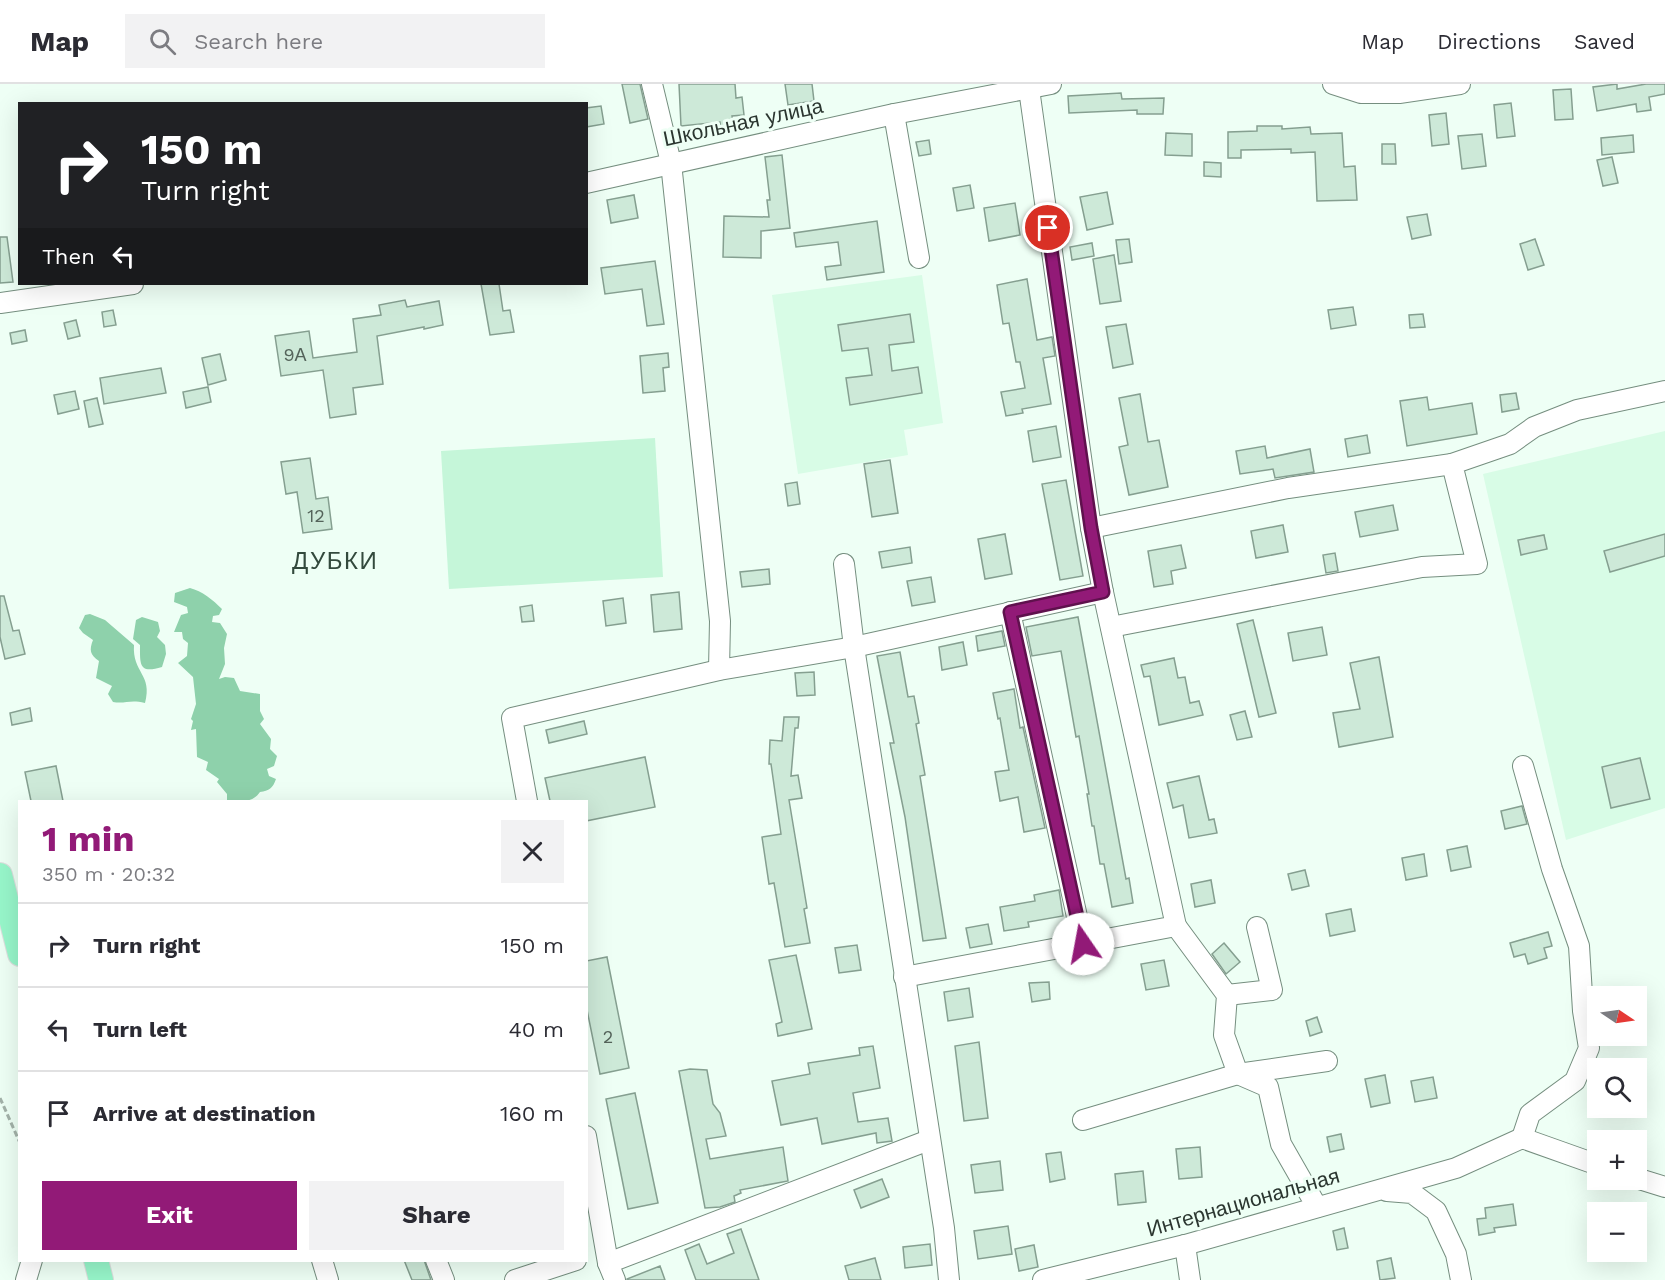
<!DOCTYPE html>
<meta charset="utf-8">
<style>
:root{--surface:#fff;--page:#f2f2f3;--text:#2b2b33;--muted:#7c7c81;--line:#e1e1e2;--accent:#921a77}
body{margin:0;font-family:"Work Sans",sans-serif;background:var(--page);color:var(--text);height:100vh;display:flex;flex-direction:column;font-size:22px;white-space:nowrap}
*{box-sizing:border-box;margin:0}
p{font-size:20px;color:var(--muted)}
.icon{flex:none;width:33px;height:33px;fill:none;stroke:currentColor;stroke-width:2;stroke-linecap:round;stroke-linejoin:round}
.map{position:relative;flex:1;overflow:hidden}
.details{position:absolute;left:18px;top:716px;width:570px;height:462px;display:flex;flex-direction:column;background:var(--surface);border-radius:0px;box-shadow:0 6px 24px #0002}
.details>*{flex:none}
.hud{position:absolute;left:18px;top:18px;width:570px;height:183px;border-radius:0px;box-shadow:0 6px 24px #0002;background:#202124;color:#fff;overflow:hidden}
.needle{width:39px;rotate:103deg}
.fabs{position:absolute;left:1587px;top:902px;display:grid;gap:12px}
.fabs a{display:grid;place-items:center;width:60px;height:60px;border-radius:0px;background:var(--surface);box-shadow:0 6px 24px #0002;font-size:30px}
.pin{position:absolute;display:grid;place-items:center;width:51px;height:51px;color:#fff;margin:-26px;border:3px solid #fff;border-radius:50%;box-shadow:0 2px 6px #0007}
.me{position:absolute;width:66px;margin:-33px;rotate:348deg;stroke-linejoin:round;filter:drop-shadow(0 0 4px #0008)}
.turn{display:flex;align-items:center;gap:21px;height:126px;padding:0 24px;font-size:27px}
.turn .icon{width:78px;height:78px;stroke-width:2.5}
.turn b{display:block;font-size:42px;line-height:51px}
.then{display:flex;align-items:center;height:57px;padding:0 24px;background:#0003;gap:12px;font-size:22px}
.round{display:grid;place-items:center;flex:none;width:63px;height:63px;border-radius:0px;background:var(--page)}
.headline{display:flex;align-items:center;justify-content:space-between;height:102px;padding:0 24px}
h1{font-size:36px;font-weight:700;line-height:45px;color:var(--accent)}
.primary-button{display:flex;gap:12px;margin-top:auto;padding:12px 24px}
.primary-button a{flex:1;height:69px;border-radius:0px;background:var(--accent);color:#fff;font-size:24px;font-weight:700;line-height:69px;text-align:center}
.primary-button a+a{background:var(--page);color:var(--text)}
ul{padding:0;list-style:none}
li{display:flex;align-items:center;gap:18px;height:84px;padding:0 24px;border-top:2px solid var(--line)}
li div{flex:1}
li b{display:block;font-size:22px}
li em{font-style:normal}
header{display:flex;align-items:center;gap:36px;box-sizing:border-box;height:84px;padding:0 30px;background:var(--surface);border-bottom:2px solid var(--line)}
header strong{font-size:28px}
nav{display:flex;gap:33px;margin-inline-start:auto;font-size:21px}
.search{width:420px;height:54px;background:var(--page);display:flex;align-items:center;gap:15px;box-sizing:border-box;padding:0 21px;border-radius:0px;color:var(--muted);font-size:22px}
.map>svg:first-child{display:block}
.built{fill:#d8fce6}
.green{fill:#c5f6d9}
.forest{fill:#8ed1ab}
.building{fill:#cde9d8;stroke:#859f90;stroke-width:1.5}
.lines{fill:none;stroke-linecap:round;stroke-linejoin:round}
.minor-casing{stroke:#758e7f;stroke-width:22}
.major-casing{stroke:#dddfde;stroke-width:26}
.path{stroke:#a3b2a9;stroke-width:3;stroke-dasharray:6 3;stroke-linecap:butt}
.minor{stroke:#fff;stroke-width:20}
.major{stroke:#97f6ca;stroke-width:24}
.route-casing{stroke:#5f114d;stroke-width:15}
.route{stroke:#921a77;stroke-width:10}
.labels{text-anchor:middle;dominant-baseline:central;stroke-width:6;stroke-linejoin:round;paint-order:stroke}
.number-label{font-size:18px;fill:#54635a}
.street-label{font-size:21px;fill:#2b3630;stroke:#eefff5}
.quarter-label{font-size:24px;letter-spacing:1.5px;fill:#334a3d;stroke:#eefff5}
</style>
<header>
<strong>Map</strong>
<div class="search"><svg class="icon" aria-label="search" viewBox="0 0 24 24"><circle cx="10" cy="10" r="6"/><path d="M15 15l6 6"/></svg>Search here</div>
<nav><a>Map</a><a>Directions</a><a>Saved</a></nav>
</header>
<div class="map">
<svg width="1665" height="1196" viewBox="0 0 1665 1196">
<rect width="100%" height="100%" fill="#eefff5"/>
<g class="built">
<path d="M922,191L943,339L904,346L908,371L798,390L772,211Z"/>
<path d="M1665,347V724L1566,756L1483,390Z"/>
</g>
<path class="green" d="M655,354L663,493L449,505L441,367Z"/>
<g class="forest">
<path d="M190,504C202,507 213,516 222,525L219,531L213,532L212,538L220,539L227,550L224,564L225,580L219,595L225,593L234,594L240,607L260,610V627L264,635L260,640L271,655L270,665L277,672L274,682L267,685L269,692L276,695C273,704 269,707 260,708C252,720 239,717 227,717V710L217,698L219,695L206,686L208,678L197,673L196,645L191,646L193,637L191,635L196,620L193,593L178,579L187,572L188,559L183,555L182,548H174L181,531L188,529L187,523L174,518L175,509Z"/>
<path d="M90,530L105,536L134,561C132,589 153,590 145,619C130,615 126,620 113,618L108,610L112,602L96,594L99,577C90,571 89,566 93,556L83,549L79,544L85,531Z"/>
<path d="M142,533L158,538L160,547L157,553L165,561L166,570L162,583C139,590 140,581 140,561L133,555L136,536Z"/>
</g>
<g class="building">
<path d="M622,0H640L648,35L630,39Z"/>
<path d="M679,0H735L736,14L742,13L744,31L732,32L734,45L721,46L720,38L681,42Z"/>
<path d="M785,0H812L814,17L788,21Z"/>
<path d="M1617,0V5L1646,0H1665V10L1649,13L1651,26L1637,28L1636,20L1597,27L1593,3Z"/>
<path d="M1571,5L1573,35L1555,36L1553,6Z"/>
<path d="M1121,9L1122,15L1164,14L1163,30H1137V26L1069,29L1068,12Z"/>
<path d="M1511,19L1515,52L1497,54L1494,21Z"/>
<path d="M601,22L604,40L586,43V24Z"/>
<path d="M1446,29L1449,60L1432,62L1429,31Z"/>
<path d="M1257,42H1282V45L1310,43L1311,50L1342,49L1344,83L1355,82L1357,116L1317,117L1315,68L1291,69V65L1241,66V74H1228V48L1257,47Z"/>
<path d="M1166,49L1192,50V72L1165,71Z"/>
<path d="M1482,50L1486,82L1462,85L1458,52Z"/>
<path d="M1633,51L1634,68L1602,71L1601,54Z"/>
<path d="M929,56L931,70L919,72L916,58Z"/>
<path d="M1382,60H1395L1396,80H1382Z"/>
<path d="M782,71L790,144L761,147V174L723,173L724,132L769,133L767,116H770L765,73Z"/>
<path d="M1612,73L1618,99L1603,102L1597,76Z"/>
<path d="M1204,78L1221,79V93L1204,92Z"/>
<path d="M970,101L974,124L957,127L953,104Z"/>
<path d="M1107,108L1113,140L1087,146L1080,113Z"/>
<path d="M634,111L638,134L611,139L607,116Z"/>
<path d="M1015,119L1020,151L989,157L984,124Z"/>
<path d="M1427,130L1431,151L1412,155L1407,133Z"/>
<path d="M877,137L884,188L827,196L825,183L841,181L838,158L796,163L794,149Z"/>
<path d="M0,153H7L13,198L0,199Z"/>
<path d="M1129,155L1132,178L1119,180L1116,156Z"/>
<path d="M1535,155L1544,181L1528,186L1520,160Z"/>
<path d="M1092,159L1094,172L1072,176L1070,163Z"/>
<path d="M1114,171L1121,217L1100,220L1093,175Z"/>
<path d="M655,177L664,240L647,242L642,205L605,210L601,184Z"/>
<path d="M1027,195L1037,256L1052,253L1055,272L1043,274L1051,320L1022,325L1023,329L1006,332L1001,308L1025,304L1020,278H1016L1009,239L1003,240L997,201Z"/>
<path d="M481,200H499L503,227L510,226L514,248L490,251Z"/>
<path d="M405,216L407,223L439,217L443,241L424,245V243L377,252L383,300L353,304L356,330L330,334L323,286L281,292L275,252L309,247L313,274L357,268L353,235L381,231L379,221Z"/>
<path d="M1353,223L1356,241L1331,245L1328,226Z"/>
<path d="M113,226L116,241L104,243L102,228Z"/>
<path d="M910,230L914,258L889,261L892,287L918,283L922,309L850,321L846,294L872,291L868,264L842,267L838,241Z"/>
<path d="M1423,230L1425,243L1410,244L1409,231Z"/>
<path d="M76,236L80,252L68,255L64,239Z"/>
<path d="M1126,240L1133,280L1113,284L1106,243Z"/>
<path d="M25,246L27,257L12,260L10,249Z"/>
<path d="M668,269L669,283L663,284L665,307L643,309L640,272Z"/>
<path d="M220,270L226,296L208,301L202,274Z"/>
<path d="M161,284L166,309L104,320L100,294Z"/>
<path d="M208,303L211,318L186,324L183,308Z"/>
<path d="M75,307L79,325L58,330L54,311Z"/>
<path d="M1516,309L1519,325L1502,328L1500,311Z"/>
<path d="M1140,310L1148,358L1159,356L1168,403L1129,411L1119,363L1128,361L1119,314Z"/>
<path d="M1427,313L1429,326L1472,319L1477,350L1407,362L1400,317Z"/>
<path d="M97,314L103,340L89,343L84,317Z"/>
<path d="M1056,342L1061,373L1033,378L1028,347Z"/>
<path d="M1367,351L1370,369L1348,373L1345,355Z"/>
<path d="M1265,362L1267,374L1310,365L1314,388L1275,394L1273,385L1240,390L1236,367Z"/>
<path d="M310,374L316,415L328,413L332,445L303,449L297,408L286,410L281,378Z"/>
<path d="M890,376L898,429L872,433L864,380Z"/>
<path d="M1066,396L1083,492L1060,496L1042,400Z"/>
<path d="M797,398L800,420L788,422L785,400Z"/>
<path d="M1393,421L1398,446L1360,453L1355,428Z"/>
<path d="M1283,441L1288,468L1256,474L1251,447Z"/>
<path d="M1005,450L1012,490L985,495L978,455Z"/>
<path d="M1665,450V472L1610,488L1604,467Z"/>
<path d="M1544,451L1547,465L1521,471L1518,456Z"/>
<path d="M1181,461L1186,484L1171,487L1173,500L1154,503L1148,467Z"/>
<path d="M910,463L912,479L882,484L879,468Z"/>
<path d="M1335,469L1338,487L1326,489L1323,471Z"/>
<path d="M769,485L770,500L742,503L740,488Z"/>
<path d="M931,493L935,518L912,522L907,497Z"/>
<path d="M679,508L682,545L654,548L651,511Z"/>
<path d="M0,512H4L13,547L19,546L25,570L5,575L0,553Z"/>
<path d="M623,514L626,539L606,542L603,517Z"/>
<path d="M532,521L534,537L522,538L520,523Z"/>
<path d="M1078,533L1126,795L1129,794L1133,819L1112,823L1104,780H1100L1094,742H1092L1087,710H1089L1079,652L1076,653L1061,567L1032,572L1026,543Z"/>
<path d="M1253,536L1276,629L1259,633L1237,540Z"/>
<path d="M1322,543L1327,571L1293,577L1288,549Z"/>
<path d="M1002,547L1005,562L978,567L976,552Z"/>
<path d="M963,558L967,581L942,586L939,563Z"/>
<path d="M900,568L908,613L914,612L919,639L916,640L925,691L920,692L946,854L923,857L905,733L890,659H894L877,572Z"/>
<path d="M1379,573L1393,653L1339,663L1333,629L1360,625L1350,579Z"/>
<path d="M1174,574L1178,594L1185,593L1190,619L1199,617L1203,631L1159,641L1150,592L1144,593L1141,581Z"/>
<path d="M814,588L815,611L797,612L795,589Z"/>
<path d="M1014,605L1020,644L1023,643L1045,744L1024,748L1018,713L1000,717L995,688L1009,686L1000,634L998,635L993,609Z"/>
<path d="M30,624L32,637L12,641L10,629Z"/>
<path d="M1245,627L1252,653L1237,656L1230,631Z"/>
<path d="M784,633H799L798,644H795L791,692L798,691L802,714L789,716L807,824L804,825L810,859L785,863L774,799L769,800L762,753L781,750L771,680H769L770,656L782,657Z"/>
<path d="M584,637L587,650L549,659L546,646Z"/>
<path d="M645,673L655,723L586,737V717H550L545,694Z"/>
<path d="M1640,674L1650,715L1611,724L1602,683Z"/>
<path d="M56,682L63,717H31L25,688Z"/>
<path d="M1199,692L1209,736L1214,735L1217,749L1189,754L1183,721L1173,724L1167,699Z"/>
<path d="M1522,722L1527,740L1505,745L1501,727Z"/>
<path d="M1467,762L1471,783L1451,787L1447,766Z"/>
<path d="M1424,770L1427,792L1406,796L1402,774Z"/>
<path d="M1305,786L1309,802L1292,806L1288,790Z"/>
<path d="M1211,796L1215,819L1195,823L1191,800Z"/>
<path d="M1059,806L1063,832L1028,838L1029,843L1004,847L1000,823L1035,817L1034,811Z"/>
<path d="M1351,825L1355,847L1330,852L1326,830Z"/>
<path d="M988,840L992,860L970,864L966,844Z"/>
<path d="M1548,848L1552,862L1544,864L1547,874L1528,880L1525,870L1514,873L1510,859Z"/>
<path d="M1224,859L1240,878L1226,890L1212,870Z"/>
<path d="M857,861L861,886L839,889L835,864Z"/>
<path d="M796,871L812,945L778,952L776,940L782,938L769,876Z"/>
<path d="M607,873L629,984L600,990L586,921V877Z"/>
<path d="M1164,876L1169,902L1146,906L1141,880Z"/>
<path d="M1049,898L1050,915L1032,918L1029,899Z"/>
<path d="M969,904L973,933L948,937L944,908Z"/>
<path d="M1317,933L1322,948L1310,952L1306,937Z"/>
<path d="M979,958L988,1034L964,1037L955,962Z"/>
<path d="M873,962L880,1004L853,1009L858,1038L888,1034L892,1057L877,1059L876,1049L822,1060L817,1034L781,1041L772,997L810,990L808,979L860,971L859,964Z"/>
<path d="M690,985L707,986L713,1020L720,1029L726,1052L706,1055L710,1075L783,1063L788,1097L740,1106L741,1109L734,1112L735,1118L720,1123L705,1124L679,987Z"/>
<path d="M1385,991L1390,1019L1371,1023L1365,995Z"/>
<path d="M1433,993L1437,1014L1415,1018L1411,997Z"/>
<path d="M635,1009L658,1119L628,1125L606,1015Z"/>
<path d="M1341,1050L1344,1065L1330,1068L1327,1053Z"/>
<path d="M1200,1063L1202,1093L1179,1095L1176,1065Z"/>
<path d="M1061,1068L1065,1095L1050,1098L1046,1070Z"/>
<path d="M1000,1077L1003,1106L975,1109L971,1081Z"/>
<path d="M1143,1087L1146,1118L1118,1121L1115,1090Z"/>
<path d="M882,1095L889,1113L861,1124L854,1106Z"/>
<path d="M1513,1120L1516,1141L1494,1144L1495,1148L1479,1151L1477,1135L1486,1134L1485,1124Z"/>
<path d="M1008,1142L1012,1170L978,1175L974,1147Z"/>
<path d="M1344,1144L1348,1164L1337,1166L1333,1147Z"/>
<path d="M741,1145L759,1196H696L685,1166L699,1160L707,1180L734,1169L727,1150Z"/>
<path d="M930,1160L932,1181L905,1184L903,1163Z"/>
<path d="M1034,1161L1038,1183L1019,1187L1015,1165Z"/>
<path d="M875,1174L881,1196H849L845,1182Z"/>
<path d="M1391,1174L1395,1194L1380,1196L1377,1177Z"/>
<path d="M404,1176H424L431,1196H412Z"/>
<path d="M660,1182L665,1196H627V1195Z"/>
</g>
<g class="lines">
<g class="minor-casing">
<g id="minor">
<path d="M652,0L671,79L720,537L719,586"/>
<path d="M1333,0L1361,9H1399L1460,0"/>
<path d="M894,30L919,174"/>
<path d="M586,99L894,30L1051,0"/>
<path d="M0,219L133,200"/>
<path d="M1091,444L1288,404L1452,380"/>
<path d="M844,480L854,563L944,1144L949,1196"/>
<path d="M1010,528L1083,860"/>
<path d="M1111,543L1422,483L1477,480L1452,380L1510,360L1534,343L1577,326L1665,307"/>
<path d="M527,717L512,634L719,586L854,563L1103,508"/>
<path d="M1176,842L1227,911L1224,951L1238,990L1268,1003L1281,1060L1317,1123"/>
<path d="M904,893L1176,842L1103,508L1091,444L1029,5"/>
<path d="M1227,911L1272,906L1257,843"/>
<path d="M1083,1036L1238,990L1327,977"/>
<path d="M586,1052L608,1179L615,1196"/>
<path d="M1522,1054L1530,1030L1575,997L1589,964L1583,927L1579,862L1552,785L1523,682"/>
<path d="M1636,1094L1665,1103"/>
<path d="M1387,1107L1412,1109L1436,1127L1456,1170L1461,1196"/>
<path d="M1185,1161L1190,1196"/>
<path d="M322,1176L328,1196"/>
<path d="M436,1176L444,1196"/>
<path d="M608,1179L929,1056"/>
<path d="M26,1196L32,1176"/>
<path d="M515,1196L576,1176"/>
<path d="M1043,1196L1185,1161L1456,1084L1522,1054L1598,1081"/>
</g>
</g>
<g class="major-casing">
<g id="major">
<path d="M0,791L20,870"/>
<path d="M96,1176L101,1196"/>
</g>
</g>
<path class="path" d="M0,1014L20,1059"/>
<use href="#minor" class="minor"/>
<use href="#major" class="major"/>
</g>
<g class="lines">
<g class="route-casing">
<path id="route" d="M1048,144L1091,444L1103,508L1010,528L1083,860"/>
</g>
<use href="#route" class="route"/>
</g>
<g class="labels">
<g class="number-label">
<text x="295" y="270">9А</text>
<text x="316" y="431">12</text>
<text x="608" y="952">2</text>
</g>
<g class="street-label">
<text transform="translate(743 38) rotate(-12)">Школьная улица</text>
<text transform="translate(1243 1118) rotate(-16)">Интернациональная</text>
</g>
<g class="quarter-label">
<text x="335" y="477">ДУБКИ</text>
</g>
</g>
</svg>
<div class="fabs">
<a><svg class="needle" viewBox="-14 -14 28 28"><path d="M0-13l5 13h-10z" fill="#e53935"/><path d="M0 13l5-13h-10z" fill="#7c7c81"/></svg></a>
<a><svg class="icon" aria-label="search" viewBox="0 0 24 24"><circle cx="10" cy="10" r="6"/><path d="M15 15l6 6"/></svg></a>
<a>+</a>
<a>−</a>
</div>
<div class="pin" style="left:1048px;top:144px;background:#d93025"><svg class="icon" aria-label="arrive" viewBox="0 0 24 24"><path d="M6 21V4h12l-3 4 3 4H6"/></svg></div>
<svg class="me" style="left:1083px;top:860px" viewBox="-20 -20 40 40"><circle r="19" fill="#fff"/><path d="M0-13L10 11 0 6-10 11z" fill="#921a77"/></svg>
<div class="hud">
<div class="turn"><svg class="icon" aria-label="right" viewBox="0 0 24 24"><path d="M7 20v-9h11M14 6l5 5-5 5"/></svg><div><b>150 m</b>Turn right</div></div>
<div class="then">Then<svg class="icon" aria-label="left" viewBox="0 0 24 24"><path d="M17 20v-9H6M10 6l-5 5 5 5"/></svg></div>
</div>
<section class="details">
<div class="headline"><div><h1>1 min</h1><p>350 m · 20:32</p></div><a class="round"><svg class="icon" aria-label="close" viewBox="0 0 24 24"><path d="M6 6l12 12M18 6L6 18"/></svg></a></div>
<ul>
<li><svg class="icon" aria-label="right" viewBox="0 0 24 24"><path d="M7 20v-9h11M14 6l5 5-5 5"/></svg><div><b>Turn right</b></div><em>150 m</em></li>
<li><svg class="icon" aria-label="left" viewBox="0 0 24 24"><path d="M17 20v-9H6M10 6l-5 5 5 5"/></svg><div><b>Turn left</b></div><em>40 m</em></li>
<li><svg class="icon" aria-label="arrive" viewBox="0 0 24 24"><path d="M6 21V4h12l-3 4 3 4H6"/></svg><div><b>Arrive at destination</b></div><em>160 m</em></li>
</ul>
<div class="primary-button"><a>Exit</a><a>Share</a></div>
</section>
</div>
